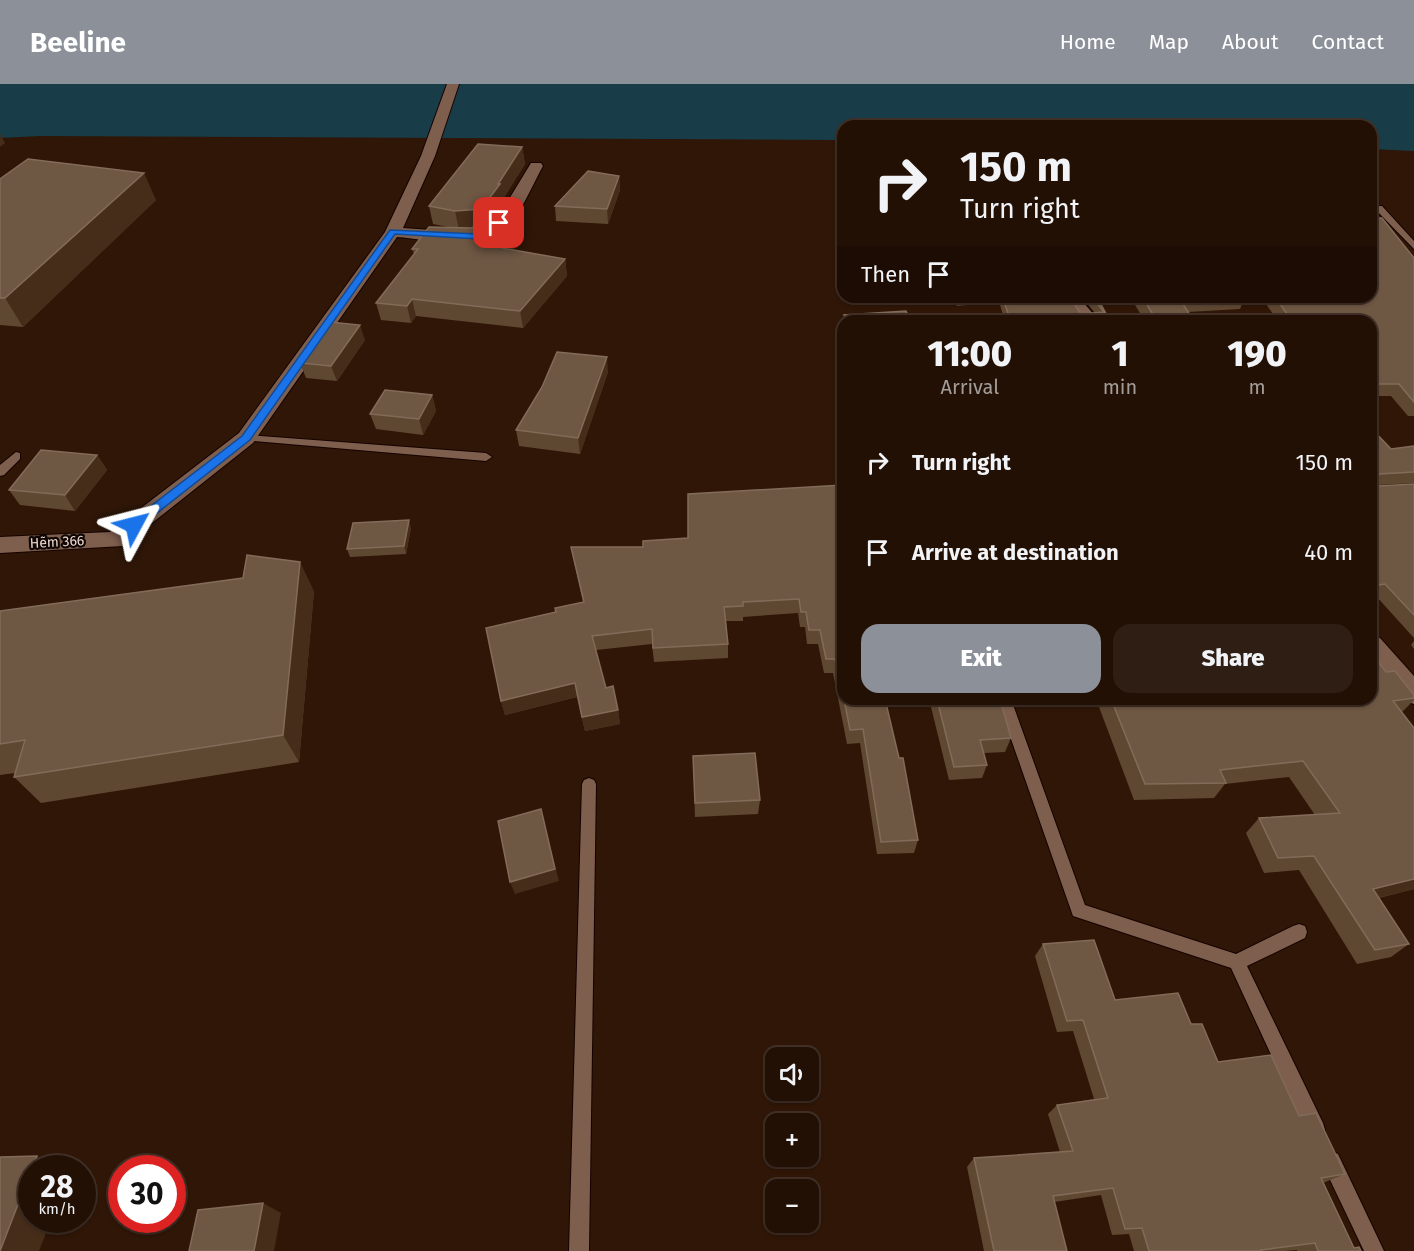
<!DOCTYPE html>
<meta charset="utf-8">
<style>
:root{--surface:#231005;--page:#2f1e13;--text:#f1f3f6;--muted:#a39d9a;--line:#403027;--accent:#8c9099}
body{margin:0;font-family:"Fira Sans",sans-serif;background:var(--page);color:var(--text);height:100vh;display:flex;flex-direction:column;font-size:22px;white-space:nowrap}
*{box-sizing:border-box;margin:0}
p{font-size:20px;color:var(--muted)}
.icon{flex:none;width:33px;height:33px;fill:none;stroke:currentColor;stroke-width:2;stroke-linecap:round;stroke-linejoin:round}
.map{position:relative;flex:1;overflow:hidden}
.side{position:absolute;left:837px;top:231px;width:540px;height:390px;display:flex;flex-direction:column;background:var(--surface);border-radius:18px;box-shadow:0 2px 4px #0004,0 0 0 2px var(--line)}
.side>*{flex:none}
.banner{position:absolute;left:837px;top:36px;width:540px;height:183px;border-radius:18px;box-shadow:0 2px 4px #0004,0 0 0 2px var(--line);background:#231005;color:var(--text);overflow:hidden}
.tools{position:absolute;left:765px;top:963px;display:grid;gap:12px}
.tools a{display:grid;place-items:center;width:54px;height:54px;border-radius:12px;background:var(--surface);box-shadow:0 2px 4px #0004,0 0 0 2px var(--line);font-size:30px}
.speed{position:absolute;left:18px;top:1071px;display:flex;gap:12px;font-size:30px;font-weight:700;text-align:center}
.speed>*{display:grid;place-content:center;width:78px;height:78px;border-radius:50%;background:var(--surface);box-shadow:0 2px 4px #0004,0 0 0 2px var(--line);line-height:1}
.speed small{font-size:15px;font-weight:400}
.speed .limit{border:9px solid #d22;background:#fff;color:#111}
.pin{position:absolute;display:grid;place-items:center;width:51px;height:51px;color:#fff;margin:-26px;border-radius:12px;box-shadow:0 3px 9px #0006}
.me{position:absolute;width:66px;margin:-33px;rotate:52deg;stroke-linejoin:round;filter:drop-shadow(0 0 4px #0008)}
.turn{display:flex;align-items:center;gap:21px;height:126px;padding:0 24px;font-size:27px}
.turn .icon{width:78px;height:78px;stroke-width:2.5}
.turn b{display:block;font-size:42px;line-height:51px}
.then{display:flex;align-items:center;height:57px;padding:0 24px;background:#0003;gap:12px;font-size:22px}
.eta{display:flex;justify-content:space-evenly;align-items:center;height:102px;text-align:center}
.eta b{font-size:36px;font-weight:800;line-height:42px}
.button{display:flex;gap:12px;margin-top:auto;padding:12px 24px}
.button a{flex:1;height:69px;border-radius:18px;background:var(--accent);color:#fff;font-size:24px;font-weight:800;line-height:69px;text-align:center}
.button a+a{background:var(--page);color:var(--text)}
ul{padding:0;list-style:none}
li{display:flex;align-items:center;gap:18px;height:90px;padding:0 24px}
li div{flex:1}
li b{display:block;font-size:22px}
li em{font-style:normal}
header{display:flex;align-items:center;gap:36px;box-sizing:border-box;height:84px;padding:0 30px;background:var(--accent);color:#fff}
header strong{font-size:28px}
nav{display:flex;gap:33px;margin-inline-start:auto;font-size:21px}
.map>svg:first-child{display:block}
.water{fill:#183d49}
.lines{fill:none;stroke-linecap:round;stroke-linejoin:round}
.lane-casing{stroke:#160200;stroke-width:2}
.street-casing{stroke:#160200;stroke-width:2}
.lane{fill:#7e5f4e;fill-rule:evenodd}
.street{fill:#7e5f4e;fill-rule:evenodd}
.wall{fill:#5f4832}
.shaded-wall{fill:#462d1a}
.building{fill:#6e5743;stroke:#826c59;stroke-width:1.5}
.route{fill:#1a73e8;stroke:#114b97;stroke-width:1.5}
.labels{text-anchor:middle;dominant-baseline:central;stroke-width:4.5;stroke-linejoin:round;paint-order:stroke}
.far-street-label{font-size:14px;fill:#ead8cf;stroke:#0f0502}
</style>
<header>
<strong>Beeline</strong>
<nav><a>Home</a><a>Map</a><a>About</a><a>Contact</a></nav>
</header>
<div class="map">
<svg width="1414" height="1167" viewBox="0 0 1414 1167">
<rect width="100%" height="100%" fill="#2f1607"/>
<path class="water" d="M0,0H1414V67L1371,65V42H843V56L40,52L0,54Z"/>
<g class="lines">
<g class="lane-casing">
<g id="lane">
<path d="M1376,122H1382L1414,157V165L1376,126Z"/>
<path d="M246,351L486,369L492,373L486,377L242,356V352Z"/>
<path d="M16,368L20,369V375L4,391L0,392V381Z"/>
<path d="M997,615H1011L1085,821L1236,870L1293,842L1299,840L1305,842L1307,848L1305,854L1247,882L1323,1039L1325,1046L1323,1053L1316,1055L1309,1053L1231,884L1073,832Z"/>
<path d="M589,694L594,696L596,700L589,1167H569L582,700L584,696Z"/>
<path d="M1331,1067L1338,1070L1384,1167H1364L1321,1077L1324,1070Z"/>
</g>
</g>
<g class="street-casing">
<g id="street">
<path d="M447,0H459L435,72L403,144L459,148L485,145L503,125L531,79H541L543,82C531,103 518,139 496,152C472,166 424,155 397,153L253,359L123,462L0,469V453L110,448L239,349L385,148L421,72Z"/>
<path d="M1060,213H1079L1099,237H1080Z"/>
<path d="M1371,551L1380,554L1414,592V620L1405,617L1371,578Z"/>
</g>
</g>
<use href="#lane" class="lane"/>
<use href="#street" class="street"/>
</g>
<g class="wall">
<path d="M522,63L525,80L503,115V118L487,138L518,136L520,152L513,166L565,175L567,192L523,244L416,232L411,239L381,236L376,219L414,170L412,165L448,143L433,140L429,122Z"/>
<path d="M619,92L620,106L608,140L556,137L555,122Z"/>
<path d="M0,95L156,116L23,243L0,241Z"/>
<path d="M1414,174V332H1408L1391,312H1371V237H1278L1261,213H1371Z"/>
<path d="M952,213H1069L1081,230L1095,229L1082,213H1097L1110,237H1005L999,218L957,222Z"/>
<path d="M1130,213H1245L1240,225L1188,228L1194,237H1145Z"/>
<path d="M844,231L911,237H843Z"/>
<path d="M365,256L337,297L306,294L300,279Z"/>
<path d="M608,288L580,370L519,362L516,346L542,303Z"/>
<path d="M432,311L436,327L423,351L376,345L370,330Z"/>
<path d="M1371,344L1391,365L1414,362V399L1379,401V402L1414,400V554L1376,512H1371Z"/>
<path d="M97,371L107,386L75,427L20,421L9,406Z"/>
<path d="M843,401V615H885L918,756L914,769L877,770L860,659L847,660L833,589H824L818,560H807L805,543H800L798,529L743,533V537H726L728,560V574L654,578L652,560L596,566L606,604L618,626L620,640L585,647L577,613L505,631L501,617L583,518L574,478L571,463H643L688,454Z"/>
<path d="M411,444L406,470L350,473L347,465Z"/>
<path d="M314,507L299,678L41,719L14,693L15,689L0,691V527Z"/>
<path d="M1414,557V565L1411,561Z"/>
<path d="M1386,588L1414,611V616L1402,628L1414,644V805L1379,814L1409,860L1391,873L1357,880L1299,786L1264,789L1246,749L1259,734L1315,731L1289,693L1225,700L1214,714L1134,716L1096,615H1371Z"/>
<path d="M929,615H1000L1011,654L1005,668L984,669L987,681L982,694L949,696Z"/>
<path d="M693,672L760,716L758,730L695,733Z"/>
<path d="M1043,860L1115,916L1191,940L1218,978L1299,1032L1345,1090L1323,1099L1354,1164L1361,1167H1297V1166L1285,1167H1134L1129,1150L1112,1151L1101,1111L1054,1118L1067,1167H984L967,1083L974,1074L1060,1068L1048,1030L1057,1021L1094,1015L1073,947L1057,948L1035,872Z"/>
</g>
<g class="shaded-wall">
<path d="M0,50L5,59L0,63Z"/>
<path d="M522,63L525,80L503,115V118L484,143L459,146L455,127L498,100Z"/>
<path d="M144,89L156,116L23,243L5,214Z"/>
<path d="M619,92L620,106L608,140L607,125Z"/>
<path d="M518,136L520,152L505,180L502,164Z"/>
<path d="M565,175L567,192L523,244L520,227Z"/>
<path d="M412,215L416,232L411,239L407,222Z"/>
<path d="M360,241L365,256L337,297L331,282Z"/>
<path d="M607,273L608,288L580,370L578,354Z"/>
<path d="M432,311L436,327L423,351L419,335Z"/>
<path d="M97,371L107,386L75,427L65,411Z"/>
<path d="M409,436L411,444L406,470L404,462Z"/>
<path d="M300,478L314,507L299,678L283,651Z"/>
<path d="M575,599L577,613L505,631L501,617Z"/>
<path d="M618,626L620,640L585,647L582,633Z"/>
<path d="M541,725L559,797L515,810L510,798Z"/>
<path d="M1414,795V805L1356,819L1373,805Z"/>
<path d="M37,1072L65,1084H32Z"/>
<path d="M32,1086V1136H51L39,1167H0Z"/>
<path d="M263,1119L281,1129L274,1167H254Z"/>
</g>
<g class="building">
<path d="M478,60L522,63L498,100H500L481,125L455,127L429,122Z"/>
<path d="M28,75L144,89L5,214H0V95Z"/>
<path d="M588,87L619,92L607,125L555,122Z"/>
<path d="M1371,131L1373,134H1382L1414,174V318L1399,300H1371V237H1292L1275,213H1371Z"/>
<path d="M499,134L518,136L502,164L565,175L520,227L412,215L407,222L376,219L418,165H412L429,143L471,144Z"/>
<path d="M1002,213H1069L1081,230L1104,228L1092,213H1097L1110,237H1011Z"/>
<path d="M1142,213H1245L1181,217L1194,237H1157Z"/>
<path d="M906,227L911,237H848L844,231Z"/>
<path d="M330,238L360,241L331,282L300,279Z"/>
<path d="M557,268L607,273L578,354L516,346L542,303Z"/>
<path d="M385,306L432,311L419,335L370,330Z"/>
<path d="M1371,344L1391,365L1414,362V388L1379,390L1377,396L1371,388Z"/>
<path d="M41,366L97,371L65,411L9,406Z"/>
<path d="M1377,399L1379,402L1414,400V531L1385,500L1373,502L1371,499V400Z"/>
<path d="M843,401V612L835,575H826L820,546H809L806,528H801L799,515L743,518V522L724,523L728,560L653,564L652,545L592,552L606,604L613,602L618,626L582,633L575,599L501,617L486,544L556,528L555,524L584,518L571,463H643V457L688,454V410Z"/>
<path d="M409,436L404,462L347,465L353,439Z"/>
<path d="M247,471L300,478L283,651L14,693L25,656L0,660V527L243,494Z"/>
<path d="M1371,569L1386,588L1395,587L1414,611V614L1393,617L1414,644V795L1373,805L1409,860L1375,866L1314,772L1278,774L1259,734L1340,729L1303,677L1220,686L1226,699L1145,700L1111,615H1371Z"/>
<path d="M844,615H885L899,674H903L918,756L881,758L863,645L850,646Z"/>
<path d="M937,615H1000L1011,654L980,656L987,681L954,683Z"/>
<path d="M755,669L760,716L695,719L693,672Z"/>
<path d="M541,725L555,785L510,798L498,737Z"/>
<path d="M1094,856L1115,916L1178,909L1191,940H1202L1218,978L1271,971L1299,1032L1316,1029L1345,1090L1321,1094L1354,1164L1359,1163L1361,1167H1318L1315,1159L1261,1166L1262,1167H1149L1142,1144L1125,1145L1113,1104L1053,1112L1067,1167H994L974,1074L1073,1067L1057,1021L1108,1014L1083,936L1067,937L1043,860Z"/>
<path d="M37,1072L32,1084L0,1167V1073Z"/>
<path d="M263,1119L254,1167H189L198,1126Z"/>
</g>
<path class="route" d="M499,136L503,139L494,150L479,155L395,150L250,356L138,444H130V438L242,352L390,146L478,150L488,146Z"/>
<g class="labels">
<g class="far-street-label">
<text transform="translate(57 458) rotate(-3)">Hẽm 366</text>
</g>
</g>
</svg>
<div class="tools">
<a><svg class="icon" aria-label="sound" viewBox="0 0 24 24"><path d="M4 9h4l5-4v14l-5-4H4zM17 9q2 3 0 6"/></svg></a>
<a>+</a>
<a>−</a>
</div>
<div class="speed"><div>28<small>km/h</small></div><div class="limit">30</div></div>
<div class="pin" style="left:499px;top:139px;background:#d93025"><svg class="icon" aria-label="arrive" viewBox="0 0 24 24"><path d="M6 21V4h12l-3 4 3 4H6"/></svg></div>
<svg class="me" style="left:134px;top:441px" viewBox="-20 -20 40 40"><path d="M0-17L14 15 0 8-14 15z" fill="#1a73e8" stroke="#fff" stroke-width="4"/></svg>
<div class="banner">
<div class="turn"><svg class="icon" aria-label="right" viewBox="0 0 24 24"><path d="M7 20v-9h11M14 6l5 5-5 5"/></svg><div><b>150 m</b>Turn right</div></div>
<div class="then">Then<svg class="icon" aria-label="arrive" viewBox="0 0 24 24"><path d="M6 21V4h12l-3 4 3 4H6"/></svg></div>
</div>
<section class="side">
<div class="eta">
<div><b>11:00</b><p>Arrival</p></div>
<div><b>1</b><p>min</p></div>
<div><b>190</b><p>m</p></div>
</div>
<ul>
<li><svg class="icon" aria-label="right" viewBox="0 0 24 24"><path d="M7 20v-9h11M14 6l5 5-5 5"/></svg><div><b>Turn right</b></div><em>150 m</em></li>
<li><svg class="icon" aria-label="arrive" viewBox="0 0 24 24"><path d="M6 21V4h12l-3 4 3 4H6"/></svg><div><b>Arrive at destination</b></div><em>40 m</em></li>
</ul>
<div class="button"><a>Exit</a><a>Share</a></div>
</section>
</div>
